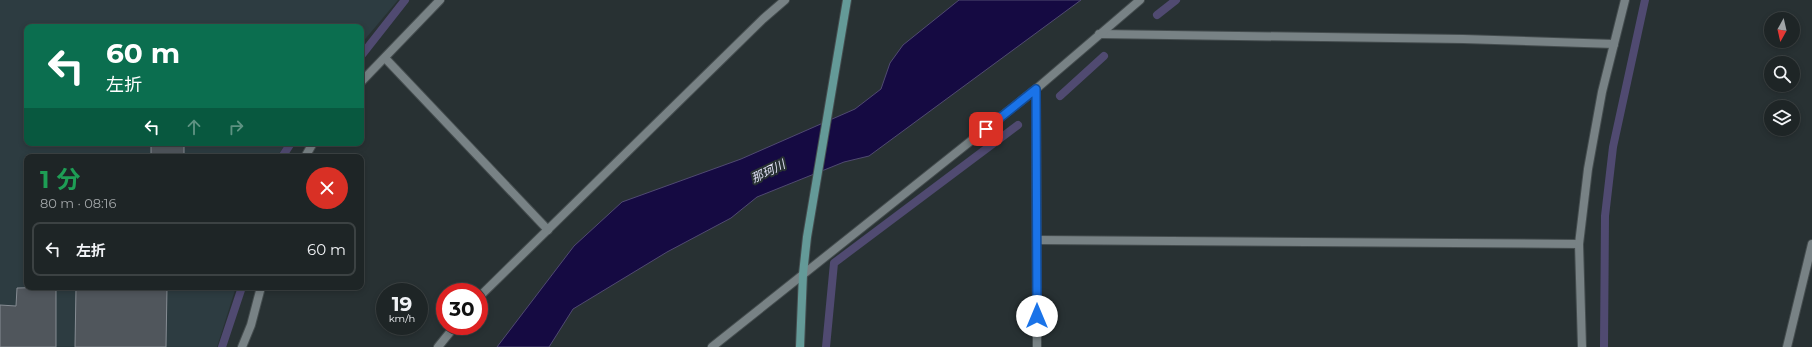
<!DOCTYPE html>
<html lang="ja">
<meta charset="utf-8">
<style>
:root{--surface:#1e2526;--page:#262d2e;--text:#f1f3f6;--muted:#a1a5a7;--line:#3c4243}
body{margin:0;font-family:Montserrat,"Noto Sans JP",sans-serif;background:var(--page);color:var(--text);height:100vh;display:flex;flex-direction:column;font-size:15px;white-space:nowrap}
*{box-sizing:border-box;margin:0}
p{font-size:13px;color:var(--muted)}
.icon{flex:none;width:22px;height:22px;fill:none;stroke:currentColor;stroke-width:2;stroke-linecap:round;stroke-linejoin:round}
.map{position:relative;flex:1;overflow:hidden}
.panel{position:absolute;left:24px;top:154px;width:340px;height:136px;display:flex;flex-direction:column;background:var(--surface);border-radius:8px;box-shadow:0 2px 6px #0003,0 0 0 1px var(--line)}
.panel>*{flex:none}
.hud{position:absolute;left:24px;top:24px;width:340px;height:122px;border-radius:8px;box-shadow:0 2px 6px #0003,0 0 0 1px var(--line);background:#0b6e4f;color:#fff;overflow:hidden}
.needle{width:26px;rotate:188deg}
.buttons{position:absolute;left:1764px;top:12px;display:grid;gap:8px}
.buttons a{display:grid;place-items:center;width:36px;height:36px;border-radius:50%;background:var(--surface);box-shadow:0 2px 6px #0003,0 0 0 1px var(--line);font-size:20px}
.speed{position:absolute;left:376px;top:283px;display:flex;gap:8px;font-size:20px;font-weight:700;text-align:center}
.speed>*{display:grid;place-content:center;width:52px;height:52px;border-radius:50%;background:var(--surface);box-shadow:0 2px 6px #0003,0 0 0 1px var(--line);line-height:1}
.speed small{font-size:10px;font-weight:400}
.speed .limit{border:6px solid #d22;background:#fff;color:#111}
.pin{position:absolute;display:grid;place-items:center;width:34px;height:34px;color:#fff;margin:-17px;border-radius:8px;box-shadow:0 2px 6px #0006}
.me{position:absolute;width:44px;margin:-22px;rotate:0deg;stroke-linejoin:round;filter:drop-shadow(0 0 3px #0008)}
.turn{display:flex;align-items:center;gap:14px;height:84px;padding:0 16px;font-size:18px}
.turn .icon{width:52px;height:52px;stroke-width:2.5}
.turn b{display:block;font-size:28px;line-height:34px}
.lanes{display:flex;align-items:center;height:38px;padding:0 16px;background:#0003;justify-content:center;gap:20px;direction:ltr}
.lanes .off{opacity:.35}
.round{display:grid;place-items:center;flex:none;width:42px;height:42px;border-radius:21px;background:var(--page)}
.head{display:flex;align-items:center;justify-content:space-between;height:68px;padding:0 16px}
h1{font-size:24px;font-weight:700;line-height:30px;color:#1e9e55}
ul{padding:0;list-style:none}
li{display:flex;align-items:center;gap:12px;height:54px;margin:0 8px 6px;padding:0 8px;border:2px solid var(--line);border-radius:8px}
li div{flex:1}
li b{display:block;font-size:15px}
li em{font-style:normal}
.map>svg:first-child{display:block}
.built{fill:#2d3c41}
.water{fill:#150a42;stroke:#504a71}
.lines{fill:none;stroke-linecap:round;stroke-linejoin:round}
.stream{stroke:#504a71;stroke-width:8}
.building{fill:#50565c;stroke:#868c93}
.street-casing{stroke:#444c4e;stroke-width:10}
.secondary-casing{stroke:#444c4e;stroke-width:10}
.street{stroke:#788285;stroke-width:8}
.secondary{stroke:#649a98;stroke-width:8}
.route-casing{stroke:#114b97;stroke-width:10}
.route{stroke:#1a73e8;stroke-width:7}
.labels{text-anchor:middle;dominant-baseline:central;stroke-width:4;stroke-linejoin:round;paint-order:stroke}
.water-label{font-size:12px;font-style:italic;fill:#dedff2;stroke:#283133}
</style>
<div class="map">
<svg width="1812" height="347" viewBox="0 0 1812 347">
<rect width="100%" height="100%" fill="#283133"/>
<path class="built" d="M0,0H398L361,44V27H27V143H286L277,157H27V287H236L217,347H0Z"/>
<path class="water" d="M959,0H1081L869,156L844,162L757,197L731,218L667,252L573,309L549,347H497L574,246L622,202L741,159L855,109L881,89L890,63L903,45Z"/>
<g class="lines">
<g class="stream">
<path d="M1157,15L1176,0"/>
<path d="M361,56L405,0"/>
<path d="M1060,96L1104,56"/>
<path d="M282,157L291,143"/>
<path d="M222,347L242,287"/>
<path d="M826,347L834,263L1018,125"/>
<path d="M1604,347L1605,216L1613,147L1645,0"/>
</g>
</g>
<g class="building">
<path d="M151,143L184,145V157H151Z"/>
<path d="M56,287V347H0V305L16,306L17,288Z"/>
<path d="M76,287H167L166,347H75Z"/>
</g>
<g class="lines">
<g class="street-casing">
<g id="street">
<path d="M1099,34L1463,39L1614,44"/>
<path d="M385,58L548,230"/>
<path d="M361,82L440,0"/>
<path d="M1036,89L1037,347"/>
<path d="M305,157L313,143"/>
<path d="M1037,240L1579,244"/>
<path d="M479,297L763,19L785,0"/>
<path d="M242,347L251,325L261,287"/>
<path d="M438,347L455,326"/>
<path d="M712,347L1036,89L1140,0"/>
<path d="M1582,347L1579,244L1588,169L1602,92L1625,0"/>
<path d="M1787,347L1812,244"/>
</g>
</g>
<g class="secondary-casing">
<path id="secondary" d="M800,347L803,274L807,237L847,0"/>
</g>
<use href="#street" class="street"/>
<use href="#secondary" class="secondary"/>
</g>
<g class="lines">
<g class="route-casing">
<path id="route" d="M986,129L1036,89L1037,316"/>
</g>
<use href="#route" class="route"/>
</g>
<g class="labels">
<g class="water-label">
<text transform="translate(768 171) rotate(-26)">那珂川</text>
</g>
</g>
</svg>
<div class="buttons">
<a><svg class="needle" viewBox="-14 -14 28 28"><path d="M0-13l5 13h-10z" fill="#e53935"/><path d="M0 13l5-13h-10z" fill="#a1a5a7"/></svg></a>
<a><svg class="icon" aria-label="search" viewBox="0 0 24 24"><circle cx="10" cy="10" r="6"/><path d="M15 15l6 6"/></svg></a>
<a><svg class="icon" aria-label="layers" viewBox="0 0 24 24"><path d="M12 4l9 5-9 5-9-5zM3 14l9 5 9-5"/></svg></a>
</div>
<div class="speed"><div>19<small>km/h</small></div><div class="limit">30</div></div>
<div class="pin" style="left:986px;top:129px;background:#d93025"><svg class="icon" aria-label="arrive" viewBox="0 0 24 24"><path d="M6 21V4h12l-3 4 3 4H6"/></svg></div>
<svg class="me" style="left:1037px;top:316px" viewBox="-20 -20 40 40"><circle r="19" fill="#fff"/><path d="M0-13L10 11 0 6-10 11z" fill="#1a73e8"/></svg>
<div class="hud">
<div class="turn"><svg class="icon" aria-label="left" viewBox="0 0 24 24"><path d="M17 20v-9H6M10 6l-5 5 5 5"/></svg><div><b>60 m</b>左折</div></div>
<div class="lanes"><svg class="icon" aria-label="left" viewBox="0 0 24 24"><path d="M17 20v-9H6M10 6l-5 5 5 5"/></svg><svg class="icon off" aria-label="ahead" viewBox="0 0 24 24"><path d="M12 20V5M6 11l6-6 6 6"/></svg><svg class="icon off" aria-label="right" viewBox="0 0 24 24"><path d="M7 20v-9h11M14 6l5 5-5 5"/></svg></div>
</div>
<section class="panel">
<div class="head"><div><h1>1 分</h1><p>80 m · 08:16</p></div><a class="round" style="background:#d93025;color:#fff"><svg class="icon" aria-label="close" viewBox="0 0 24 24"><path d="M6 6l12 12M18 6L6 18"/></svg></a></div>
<ul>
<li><svg class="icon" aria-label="left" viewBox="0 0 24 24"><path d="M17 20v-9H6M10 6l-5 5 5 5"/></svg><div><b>左折</b></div><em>60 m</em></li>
</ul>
</section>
</div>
